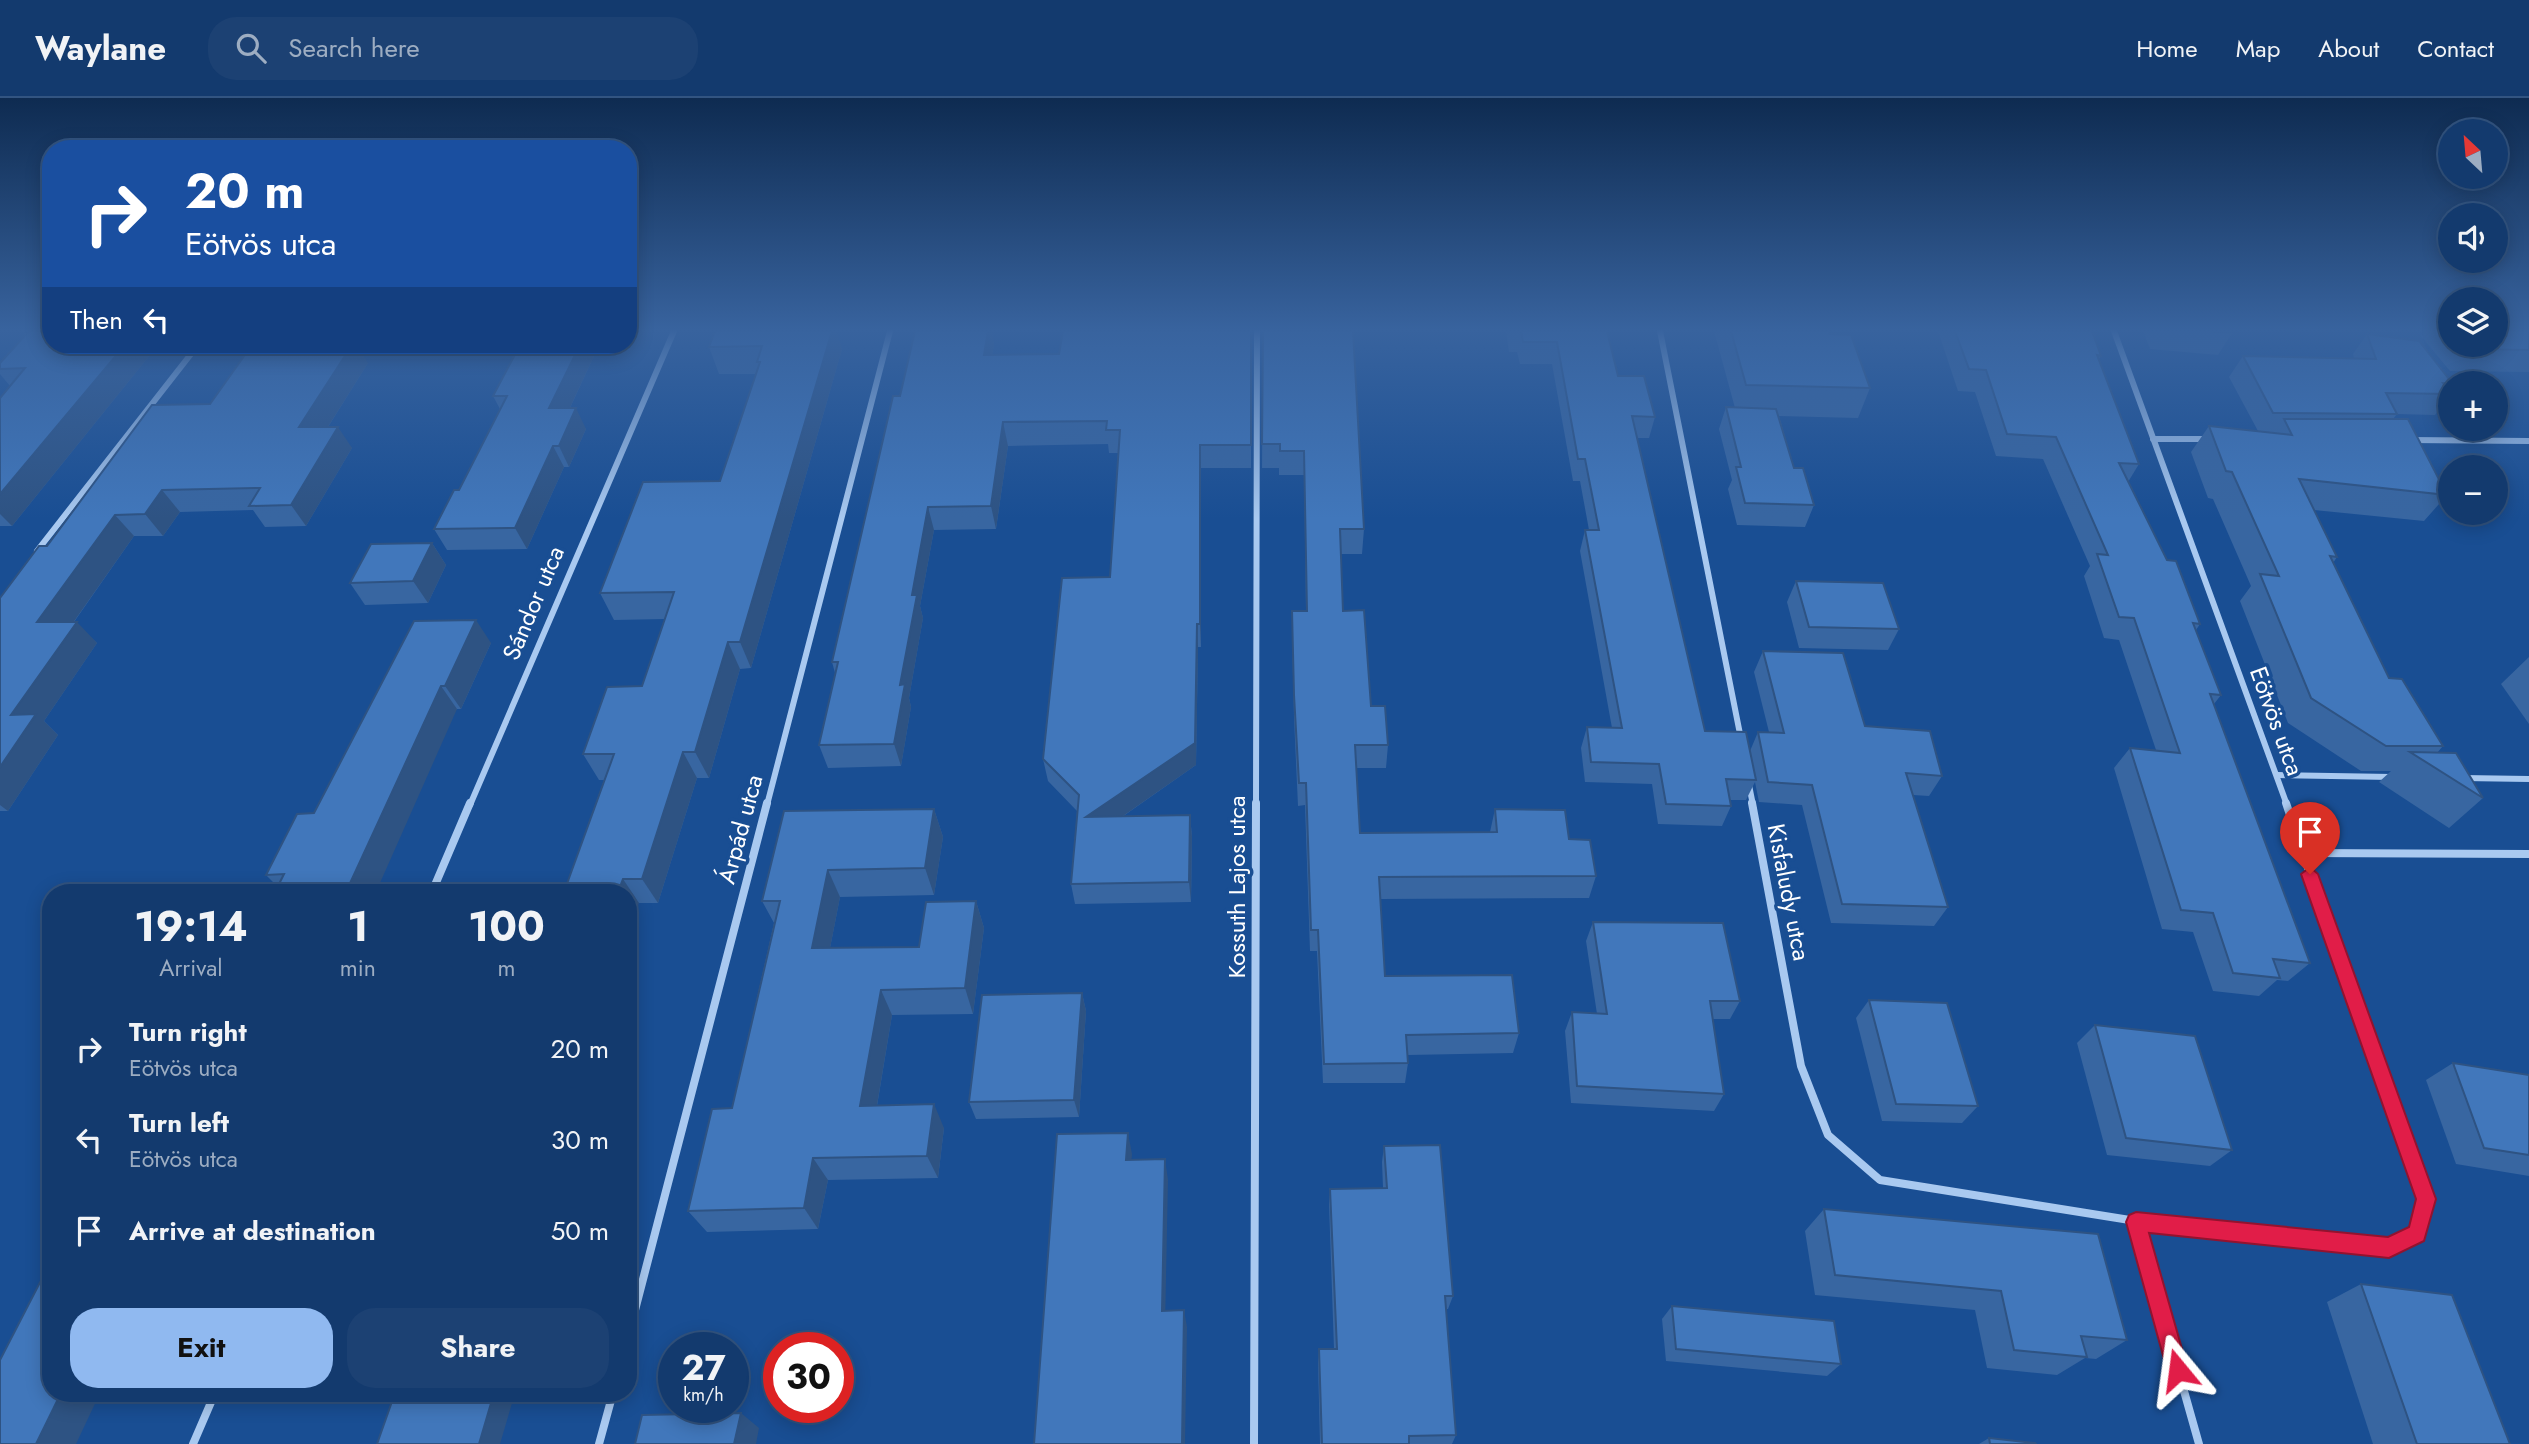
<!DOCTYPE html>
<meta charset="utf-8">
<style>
:root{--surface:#133a6e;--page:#1c4173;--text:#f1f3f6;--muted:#9dadc2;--line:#325481;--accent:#90b9f0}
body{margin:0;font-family:Jost,sans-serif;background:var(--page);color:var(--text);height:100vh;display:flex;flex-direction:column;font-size:26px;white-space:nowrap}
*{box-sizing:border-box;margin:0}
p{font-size:23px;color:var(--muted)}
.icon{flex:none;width:38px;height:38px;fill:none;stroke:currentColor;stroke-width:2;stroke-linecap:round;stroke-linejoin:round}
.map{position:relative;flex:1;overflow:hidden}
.side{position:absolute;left:42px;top:786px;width:595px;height:518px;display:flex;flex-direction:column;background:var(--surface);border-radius:28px;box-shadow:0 4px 18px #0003,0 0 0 2px var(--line)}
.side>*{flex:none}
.top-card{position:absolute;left:42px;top:42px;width:595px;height:214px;border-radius:28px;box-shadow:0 4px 18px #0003,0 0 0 2px var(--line);background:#1a4fa0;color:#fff;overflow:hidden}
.needle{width:46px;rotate:334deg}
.buttons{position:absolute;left:2438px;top:21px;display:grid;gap:14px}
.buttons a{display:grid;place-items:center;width:70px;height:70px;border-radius:50%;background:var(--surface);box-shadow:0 4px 18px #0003,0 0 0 2px var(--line);font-size:35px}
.speed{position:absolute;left:658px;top:1234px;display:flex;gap:14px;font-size:35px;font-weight:700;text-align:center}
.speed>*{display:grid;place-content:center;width:91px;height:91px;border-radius:50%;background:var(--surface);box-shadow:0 4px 18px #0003,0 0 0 2px var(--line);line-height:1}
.speed small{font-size:18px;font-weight:400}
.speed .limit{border:10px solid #d22;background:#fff;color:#111}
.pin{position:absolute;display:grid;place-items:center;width:60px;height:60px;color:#fff;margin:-72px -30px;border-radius:50% 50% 50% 0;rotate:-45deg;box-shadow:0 0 7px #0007}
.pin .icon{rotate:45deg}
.me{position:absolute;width:77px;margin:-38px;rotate:344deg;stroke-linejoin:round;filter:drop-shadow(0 0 5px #0008)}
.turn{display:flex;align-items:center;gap:24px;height:147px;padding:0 28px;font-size:32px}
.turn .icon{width:91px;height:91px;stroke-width:2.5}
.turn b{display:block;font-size:49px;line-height:60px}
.then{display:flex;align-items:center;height:66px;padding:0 28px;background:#0003;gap:14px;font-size:26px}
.eta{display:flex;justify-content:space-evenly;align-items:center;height:119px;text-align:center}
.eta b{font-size:42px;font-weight:700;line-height:49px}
.primary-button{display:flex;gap:14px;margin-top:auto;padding:14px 28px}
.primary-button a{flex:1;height:80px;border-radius:28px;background:var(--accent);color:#111;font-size:28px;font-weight:700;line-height:80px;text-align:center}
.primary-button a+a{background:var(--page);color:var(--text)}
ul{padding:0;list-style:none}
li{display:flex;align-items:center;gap:21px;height:91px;padding:0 28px}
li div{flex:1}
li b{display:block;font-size:26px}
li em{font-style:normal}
header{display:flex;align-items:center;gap:42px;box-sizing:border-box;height:98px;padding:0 35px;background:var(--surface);border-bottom:2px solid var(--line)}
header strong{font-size:33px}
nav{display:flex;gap:38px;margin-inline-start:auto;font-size:24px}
.search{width:490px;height:63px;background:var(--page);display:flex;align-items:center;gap:18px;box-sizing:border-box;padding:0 24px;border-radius:28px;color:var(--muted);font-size:26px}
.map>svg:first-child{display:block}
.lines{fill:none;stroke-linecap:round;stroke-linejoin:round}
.street-far1{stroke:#a9c9f0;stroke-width:6}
.street{stroke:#a9c9f0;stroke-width:8}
.wall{fill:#3866a1}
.shaded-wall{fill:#2e5383}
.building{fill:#4177bb;stroke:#2e5383;stroke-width:2}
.route{fill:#e11d48;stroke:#92132f;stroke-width:2}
.labels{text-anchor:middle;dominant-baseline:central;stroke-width:7;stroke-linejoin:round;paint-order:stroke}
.street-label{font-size:24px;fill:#fff;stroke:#194e93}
</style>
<header>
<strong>Waylane</strong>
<div class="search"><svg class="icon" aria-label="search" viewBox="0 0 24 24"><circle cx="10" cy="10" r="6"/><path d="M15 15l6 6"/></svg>Search here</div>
<nav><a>Home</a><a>Map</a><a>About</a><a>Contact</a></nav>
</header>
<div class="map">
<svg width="2529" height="1346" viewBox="0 0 2529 1346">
<rect width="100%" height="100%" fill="#194e93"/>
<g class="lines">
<g class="street-far1">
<path d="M1660,233L1741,641"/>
<path d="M2114,233L2287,707"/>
<path d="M2153,341H2209"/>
<path d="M2409,342L2529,343"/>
<path d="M37,453L198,247"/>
<path d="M2277,677L2392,679"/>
<path d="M2463,680L2529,681"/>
<path d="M1749,687L1753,707"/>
<path d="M470,707L674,233"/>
<path d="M767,707L890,233"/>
<path d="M1256,707L1257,233"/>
</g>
<g class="street">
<path d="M1752,705L1801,968L1828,1037L1880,1082L2136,1123"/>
<path d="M2303,755L2529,756"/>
<path d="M432,794L470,705"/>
<path d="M628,1239L767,705"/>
<path d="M193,1346L215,1295"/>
<path d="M599,1346L613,1295"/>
<path d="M1254,1346L1256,705"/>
<path d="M2199,1346L2136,1123L2389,1150L2417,1136L2426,1101L2356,912L2286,705"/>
</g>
</g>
<g class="wall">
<path d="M715,233L842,251L751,570L740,571L709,680H697L658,805H639L564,794L604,682H599L583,656L642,588L665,521L614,522L600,495L720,383L756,276H719L709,249Z"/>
<path d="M1251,233V370H1201V549H1198L1196,667L1122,719L1190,717L1192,739L1191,804L1075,806L1071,786L1077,713L1048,683L1043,661L1110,479L1118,355H1109L1108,346L1008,348L996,431L934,432L920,508L923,520L909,600L911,609L901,668L828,670L819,647L835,575L832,564L900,298L992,234L994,247L992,257L1059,256Z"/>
<path d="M1263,233L1364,431L1362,456H1341L1343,513L1371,608L1388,647L1386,670H1356L1360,735L1490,734L1495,711L1569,741L1596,778L1589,800L1380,801L1385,878L1519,935L1513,955L1408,957V965L1405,985H1323L1317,853H1310L1305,707L1298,708L1294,620L1292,537V513H1306L1304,377H1279V370H1262Z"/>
<path d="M1506,233H1607L1618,278L1655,319L1649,340H1637L1705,633L1750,653L1758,634H1769L1754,574L1763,553L1865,628L1942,678L1929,698L1913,697L1948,809L1934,828L1831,825L1802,707L1759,704L1755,684L1746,702H1730L1731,708L1722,728L1658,726L1652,686L1585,684L1581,650L1587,629L1612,630L1580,453L1585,432H1589L1580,383H1573L1552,266H1520L1517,254H1509Z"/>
<path d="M1714,233H1829L1830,236L1870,290L1858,320L1779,318L1794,370L1814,407L1805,429L1737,427L1728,391L1732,382L1719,331L1726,309L1735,310Z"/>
<path d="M1938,233H2092L2101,258L2098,262L2139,366L2128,384L2167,462L2200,526L2196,532L2221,597L2214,606L2310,865L2288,883L2277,882L2259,898L2213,893L2193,834L2162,831L2114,670L2130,650L2156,652L2119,542L2104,540L2084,478L2090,468L2043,361L1996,358L1975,294L1958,293Z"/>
<path d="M2143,233H2231L2232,235L2218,257L2150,251Z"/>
<path d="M2425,233H2450V247H2496L2529,233V274L2450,273L2421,238Z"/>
<path d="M2367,236L2452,285H2450V287L2447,291L2450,294V299L2435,317L2397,316L2393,321L2447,397L2424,423L2314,412L2337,459L2333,465L2389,580L2443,648L2437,655L2483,700L2449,730L2379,684L2391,673H2361L2288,625L2240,503L2251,488L2213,401L2208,400L2191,354L2209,328L2258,333L2229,279L2243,258L2354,260L2353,256Z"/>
<path d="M51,247H158L12,428H0V300L10,288L0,276V265Z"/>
<path d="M520,247H599L570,310L586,331L569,369H564L527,451L447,452L434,431L459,392L500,311L493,298Z"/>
<path d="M368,265L328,329L352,350L306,428L265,429L253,412L180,414L163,438H134L74,524L97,545L44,623L58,637L8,713H0V500L47,448L210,306Z"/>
<path d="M432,445L446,467L428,505L365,507L350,485Z"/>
<path d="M1796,483L1899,531L1888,552L1799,550L1787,504Z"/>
<path d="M414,523L491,545L461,611H457L278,789L266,777L314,715Z"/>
<path d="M2529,559V626L2501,586Z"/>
<path d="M934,711L943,739L934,797L840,799L830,850L919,849L976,803L984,830L973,916L892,917L877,1008L944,1030L938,1080L828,1082L818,1131L707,1134L688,1113L732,1010L774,825L762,803Z"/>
<path d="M1593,824L1740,903L1730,921H1713L1724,996L1714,1013L1571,1005L1565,933L1572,914L1597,916L1586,843Z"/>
<path d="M1082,895L1086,913L1079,1019L976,1021L969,1004Z"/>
<path d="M1869,902L1978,1008L1962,1025L1882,1023L1856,920Z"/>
<path d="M2095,927L2232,1052L2210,1068L2107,1057L2077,945Z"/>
<path d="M2453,965L2529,977V1078L2456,1066L2426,982Z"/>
<path d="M1384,1048L1453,1198L1448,1211H1446L1456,1337L1452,1346H1320L1318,1264L1319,1251H1334L1329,1106L1330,1091L1383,1090L1382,1064Z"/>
<path d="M1824,1111L2127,1242L2096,1261L2085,1260L2057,1277L1987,1270L1975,1212L1815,1197L1805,1133Z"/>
<path d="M2361,1186L2510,1346H2373L2327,1204Z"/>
<path d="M1672,1208L1841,1266L1827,1278L1666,1263L1662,1221Z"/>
<path d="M1989,1340L2036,1346H1979Z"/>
</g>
<g class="shaded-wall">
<path d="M832,233H837L842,251L751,570L740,544Z"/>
<path d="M987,233H992L994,247L988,280L984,257Z"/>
<path d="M125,247H158L12,428L0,416V396Z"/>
<path d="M352,247H357L368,265L314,351L299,329Z"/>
<path d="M580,247H599L560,331L549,310Z"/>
<path d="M576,310L586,331L569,369L559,348Z"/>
<path d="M1003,324L1008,348L996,431L991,408Z"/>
<path d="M338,329L352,350L306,428L291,407Z"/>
<path d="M1200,347L1201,370V549L1200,526Z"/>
<path d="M553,348L564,369L527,451L515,430Z"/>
<path d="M162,392L180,414L163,438L145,416Z"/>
<path d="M928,409L934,432L920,508L923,520L909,600L911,609L901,668L894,646L900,587L912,497Z"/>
<path d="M115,417L134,438L58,546L37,524Z"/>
<path d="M432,445L446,467L428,505L413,483Z"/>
<path d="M476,522L491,545L461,611L445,588Z"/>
<path d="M77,524L97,545L44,623L58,637L8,713L0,707V669L11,617Z"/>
<path d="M1197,526L1198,549L1196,667L1090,741L1086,719Z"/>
<path d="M728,544L740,571L709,680L695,654Z"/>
<path d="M441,588L457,611L376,794H346Z"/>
<path d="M683,654L697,680L658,805L642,781Z"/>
<path d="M934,711L943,739L934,797L925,770Z"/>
<path d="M1190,717L1192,739L1191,804L1189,784Z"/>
<path d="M828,772L840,799L825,876L812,850Z"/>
<path d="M623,781L639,805L628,839V794H618Z"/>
<path d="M976,803L984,830L973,916L965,890Z"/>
<path d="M881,892L892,917L873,1031L860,1008Z"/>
<path d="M1082,895L1086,913L1079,1019L1074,1002Z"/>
<path d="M934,1006L944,1030L938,1080L927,1058Z"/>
<path d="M1128,1035L1132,1056L1130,1082L1126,1062Z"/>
<path d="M813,1060L828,1082L818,1131L804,1110Z"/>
<path d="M1165,1061L1168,1082L1165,1230L1162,1213Z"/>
<path d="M1184,1212L1187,1229L1185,1346H1182Z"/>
<path d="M61,1295H100L76,1346H36Z"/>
<path d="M494,1295H515L500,1346H479Z"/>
<path d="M741,1315L759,1330L756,1346H734Z"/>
</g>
<g class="building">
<path d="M29,233H51V247H125L0,396V300L25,270L0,271V265Z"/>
<path d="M715,233H832L740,544H728L695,654H683L642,781H623L618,794H564L614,656H583L607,589L642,588L674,494L600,495L643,384L720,383L760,264H757L762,248L709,249Z"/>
<path d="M915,233H988L984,257L1059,256L1063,233H1251V347H1200V526H1197L1195,645L1086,719L1190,717L1189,784L1071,786L1079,697L1043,661L1062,480L1110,479L1120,332H1106L1107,323L1003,324L991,408L928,409L912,497H917L900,587L905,586L894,646L819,647L838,564H832L893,298H900Z"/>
<path d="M1263,233H1353L1364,431H1340L1343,513L1364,512L1371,608H1385L1388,647H1355L1360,735L1497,734L1495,711L1565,712L1569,741L1590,742L1596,778L1379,779L1385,878L1512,877L1519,935L1406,937L1408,965L1324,966L1318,832H1311L1306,685H1299L1294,597L1292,513H1307L1304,353H1280V346H1262Z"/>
<path d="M1521,233H1607L1618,278H1644L1655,319L1632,318L1705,633L1746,634L1756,682L1726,681L1731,708L1666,706L1659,666L1591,664L1587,629L1622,630L1585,432H1599L1585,361H1578L1557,244H1523Z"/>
<path d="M1731,233H1829L1830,236L1851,237L1870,290L1746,287Z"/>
<path d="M1955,233H2092L2101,258L2097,257L2139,366L2119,365L2167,462L2176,463L2200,526L2193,525L2221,597L2210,596L2310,865L2273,861L2280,880L2233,875L2213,815L2181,812L2130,650L2180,655L2134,520L2119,519L2097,456L2108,457L2056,339L2007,336L1986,272L1969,271Z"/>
<path d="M2205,233H2231L2232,235Z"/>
<path d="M2496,233H2529V252L2468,251L2464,247H2496Z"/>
<path d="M2367,236L2419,243L2452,285H2443L2450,294V296L2386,295L2397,316L2273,315L2243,258L2376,261Z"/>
<path d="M252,247H352L299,329H338L291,407L249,408L260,390L162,392L145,416L115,417L37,524H77L11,617L36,616L0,669V500L39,448H47L152,307L210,306Z"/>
<path d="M520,247H580L549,310H576L559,348H553L515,430L434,431L454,392H459L507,298H493Z"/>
<path d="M1726,309L1776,311L1794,370H1803L1814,407L1745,405L1736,369H1741Z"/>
<path d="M2284,321H2408L2447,397L2299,381L2337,459L2330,458L2389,580L2402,581L2443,648H2386L2311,600L2260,476L2279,478L2232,374L2226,373L2209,328L2292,337Z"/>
<path d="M432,445L413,483L350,485L371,446Z"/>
<path d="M1796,483L1883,485L1899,531L1809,529Z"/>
<path d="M476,522L445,588H441L346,794H275L284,776L266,777L297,716L314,715L414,523Z"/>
<path d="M1763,553L1843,555L1865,628L1930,633L1942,678L1906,675L1948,809L1842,806L1812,687L1768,684L1758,634L1784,635Z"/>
<path d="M2410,654L2456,655L2483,700Z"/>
<path d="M934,711L925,770L828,772L812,850L919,849L926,804L976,803L965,890L881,892L860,1008L934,1006L927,1058L813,1060L804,1110L688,1113L712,1011L732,1010L780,803H762L784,713Z"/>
<path d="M1593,824L1723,825L1740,903H1710L1724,996L1577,988L1572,914L1607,916Z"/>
<path d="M1082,895L1074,1002L969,1004L982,897Z"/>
<path d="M1869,902L1947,905L1978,1008L1896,1006Z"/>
<path d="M2095,927L2195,938L2232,1052L2126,1040Z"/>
<path d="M2453,965L2529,977V1057L2484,1050Z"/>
<path d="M1128,1035L1126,1062L1165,1061L1162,1213L1184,1212L1182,1346H1034L1057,1036Z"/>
<path d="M1440,1047L1453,1198H1445L1456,1337L1409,1338V1346H1322L1319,1251H1337L1330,1091L1387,1090L1384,1048Z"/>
<path d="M1824,1111L2098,1136L2127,1242L2081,1238L2087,1259L2014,1252L2001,1193L1835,1177Z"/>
<path d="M51,1163V1295H61L36,1346H0V1262Z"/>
<path d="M2361,1186L2452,1197L2510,1346H2417Z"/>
<path d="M1672,1208L1834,1223L1841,1266L1676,1251Z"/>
<path d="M395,1295H494L479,1346H377Z"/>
<path d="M741,1315L734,1346H635L642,1317Z"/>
<path d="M1989,1340L2035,1345L2036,1346H1990Z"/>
</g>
<linearGradient id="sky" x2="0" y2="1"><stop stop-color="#0e2b51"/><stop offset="0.55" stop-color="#38639e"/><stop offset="1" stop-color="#38639e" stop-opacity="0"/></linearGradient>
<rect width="2529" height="421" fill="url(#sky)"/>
<path class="route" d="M2310,769L2318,776L2436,1101L2424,1143L2389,1160L2149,1135L2188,1272L2185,1279L2178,1282L2170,1279L2167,1272L2126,1124L2129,1117L2136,1114L2388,1139L2409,1129L2416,1101L2301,776Z"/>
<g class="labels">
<g class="street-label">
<text transform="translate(533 505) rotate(-67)">Sándor utca</text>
<text transform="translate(2277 623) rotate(70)">Eötvös utca</text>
<text transform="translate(740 731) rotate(-75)">Árpád utca</text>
<text transform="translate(1236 789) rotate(-90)">Kossuth Lajos utca</text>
<text transform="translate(1789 794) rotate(79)">Kisfaludy utca</text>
</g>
</g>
</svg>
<div class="buttons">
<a><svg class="needle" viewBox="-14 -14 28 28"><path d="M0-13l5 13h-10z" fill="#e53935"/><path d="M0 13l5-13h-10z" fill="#9dadc2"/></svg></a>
<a><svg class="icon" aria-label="sound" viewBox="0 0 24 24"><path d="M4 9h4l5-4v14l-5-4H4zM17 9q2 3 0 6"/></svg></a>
<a><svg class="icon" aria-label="layers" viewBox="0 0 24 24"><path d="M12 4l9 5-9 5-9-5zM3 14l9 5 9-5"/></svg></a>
<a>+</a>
<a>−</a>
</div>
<div class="speed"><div>27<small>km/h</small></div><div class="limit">30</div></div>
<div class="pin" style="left:2310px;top:776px;background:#d93025"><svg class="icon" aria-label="arrive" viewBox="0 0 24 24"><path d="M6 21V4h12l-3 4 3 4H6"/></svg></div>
<svg class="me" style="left:2178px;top:1272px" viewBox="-20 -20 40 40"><path d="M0-17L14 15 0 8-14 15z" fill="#e11d48" stroke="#fff" stroke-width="4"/></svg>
<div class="top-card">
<div class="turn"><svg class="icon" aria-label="right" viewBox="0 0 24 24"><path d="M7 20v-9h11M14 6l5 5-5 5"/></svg><div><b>20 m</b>Eötvös utca</div></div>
<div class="then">Then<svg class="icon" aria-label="left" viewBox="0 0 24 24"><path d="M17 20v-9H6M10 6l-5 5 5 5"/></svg></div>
</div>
<section class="side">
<div class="eta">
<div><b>19:14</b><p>Arrival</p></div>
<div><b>1</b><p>min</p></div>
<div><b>100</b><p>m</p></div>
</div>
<ul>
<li><svg class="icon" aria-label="right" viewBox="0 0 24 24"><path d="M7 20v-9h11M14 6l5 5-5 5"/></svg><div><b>Turn right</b><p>Eötvös utca</p></div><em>20 m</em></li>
<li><svg class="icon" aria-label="left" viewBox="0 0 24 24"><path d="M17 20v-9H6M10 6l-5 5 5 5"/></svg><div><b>Turn left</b><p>Eötvös utca</p></div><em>30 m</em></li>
<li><svg class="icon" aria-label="arrive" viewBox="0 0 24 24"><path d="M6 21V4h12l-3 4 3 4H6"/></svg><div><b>Arrive at destination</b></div><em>50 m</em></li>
</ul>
<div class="primary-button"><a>Exit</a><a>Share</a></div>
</section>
</div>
